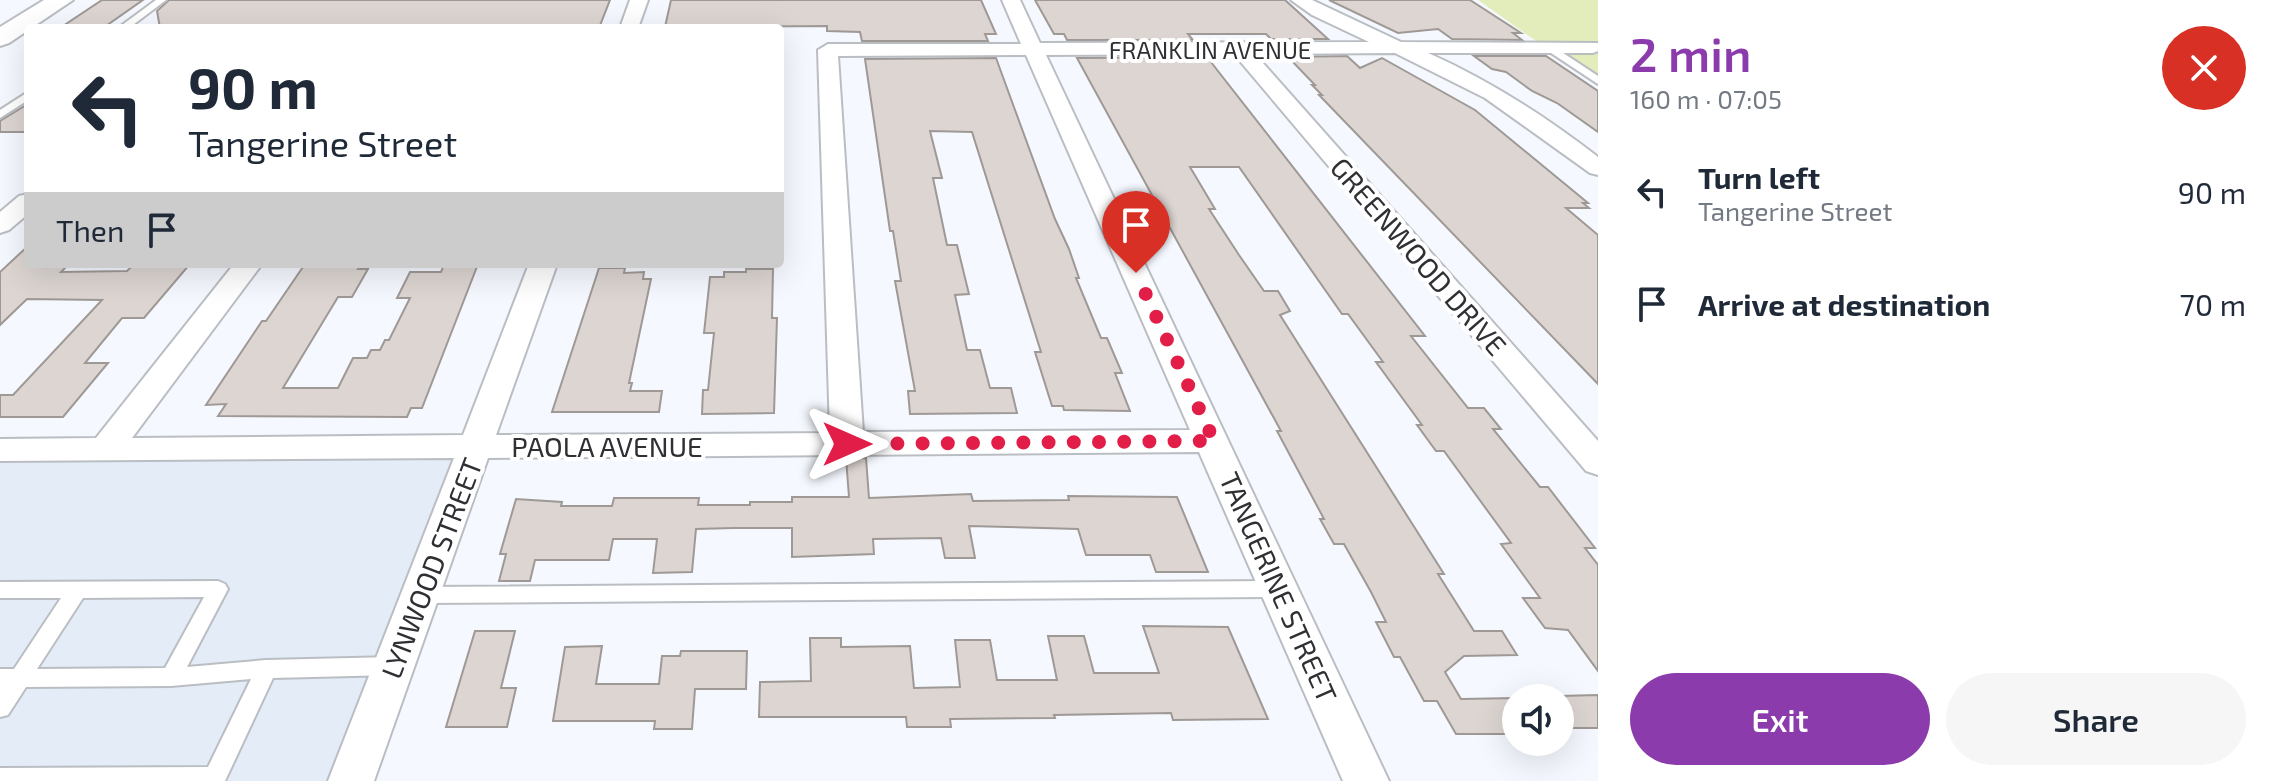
<!DOCTYPE html>
<meta charset="utf-8">
<style>
:root{--surface:#fff;--page:#f6f6f7;--text:#1f2937;--muted:#747a83;--accent:#8b3bab}
body{margin:0;font-family:"Exo 2",sans-serif;background:var(--page);color:var(--text);height:100vh;display:flex;flex-direction:column;font-size:30px;white-space:nowrap}
*{box-sizing:border-box;margin:0}
p{font-size:26px;color:var(--muted)}
.icon{flex:none;width:44px;height:44px;fill:none;stroke:currentColor;stroke-width:2;stroke-linecap:round;stroke-linejoin:round}
.map{position:relative;flex:1;overflow:hidden}
.sheet{display:flex;flex-direction:column;background:var(--surface);width:680px}
.sheet>*{flex:none}
.hud{position:absolute;left:24px;top:24px;width:760px;height:244px;border-radius:8px;box-shadow:0 8px 32px #0002;background:#fff;color:var(--text);overflow:hidden}
.fabs{position:absolute;left:1502px;top:684px;display:grid;gap:16px}
.fabs a{display:grid;place-items:center;width:72px;height:72px;border-radius:50%;background:var(--surface);box-shadow:0 8px 32px #0002;font-size:40px}
.pin{position:absolute;display:grid;place-items:center;width:68px;height:68px;color:#fff;margin:-82px -34px;border-radius:50% 50% 50% 0;rotate:-45deg;box-shadow:0 0 8px #0007}
.pin .icon{rotate:45deg}
.me{position:absolute;width:88px;margin:-44px;rotate:90deg;stroke-linejoin:round;filter:drop-shadow(0 0 6px #0008)}
.turn{display:flex;align-items:center;gap:28px;height:168px;padding:0 32px;font-size:36px}
.turn .icon{width:104px;height:104px;stroke-width:2.5}
.turn b{display:block;font-size:56px;line-height:68px}
.then{display:flex;align-items:center;height:76px;padding:0 32px;background:#0003;gap:16px;font-size:30px}
.round{display:grid;place-items:center;flex:none;width:84px;height:84px;border-radius:42px;background:var(--page)}
.overview{display:flex;align-items:center;justify-content:space-between;height:136px;padding:0 32px}
h1{font-size:48px;font-weight:600;line-height:60px;color:var(--accent)}
.button{display:flex;gap:16px;margin-top:auto;padding:16px 32px}
.button a{flex:1;height:92px;border-radius:48px;background:var(--accent);color:#fff;font-size:32px;font-weight:600;line-height:92px;text-align:center}
.button a+a{background:var(--page);color:var(--text)}
ul{padding:0;list-style:none}
li{display:flex;align-items:center;gap:24px;height:112px;padding:0 32px}
li div{flex:1}
li b{display:block;font-size:30px}
li em{font-style:normal}
main{display:flex;flex:1;min-height:0}
.map>svg:first-child{display:block}
.built{fill:#e4ecf8}
.green{fill:#e3ecbb}
.building{fill:#dcd5d2;stroke:#9f9996;stroke-width:2}
.lines{fill:none;stroke-linecap:round;stroke-linejoin:round}
.service-casing{stroke:#babec3;stroke-width:4}
.minor-casing{stroke:#babec3;stroke-width:4}
.secondary-casing{stroke:#babec3;stroke-width:4}
.service{fill:#fff;fill-rule:evenodd}
.minor{fill:#fff;fill-rule:evenodd}
.secondary{fill:#fff;fill-rule:evenodd}
.route{stroke:#e11d48;stroke-width:14;stroke-dasharray:0 25.2}
.labels{text-anchor:middle;dominant-baseline:central;stroke-width:8;stroke-linejoin:round;paint-order:stroke}
.far-street-label{font-size:24px;fill:#2f3033;stroke:#fff}
.street-label{font-size:28px;fill:#2f3033;stroke:#fff}
</style>
<main>
<div class="map">
<svg width="1598" height="781" viewBox="0 0 1598 781">
<rect width="100%" height="100%" fill="#f5f9ff"/>
<path class="built" d="M462,453L338,781H0V457Z"/>
<path class="green" d="M1478,0H1598V85Z"/>
<g class="building">
<path d="M102,0H143L103,28H60Z"/>
<path d="M169,0H610L599,28H160L157,11Z"/>
<path d="M671,0H981L996,34H985L988,41H862L860,32L827,31V26L665,27Z"/>
<path d="M1035,0H1285L1328,39H1271L1266,34H1188L1193,40H1067L1064,34H1054Z"/>
<path d="M1329,0H1470L1521,33H1513L1522,40L1452,39L1438,29L1398,33Z"/>
<path d="M1347,56L1360,68L1382,58L1475,110L1588,203H1583L1589,208H1566L1598,235V384L1319,95H1322L1312,85H1315L1288,57Z"/>
<path d="M1474,56H1546L1598,91V132L1557,103L1532,91L1506,72L1492,69Z"/>
<path d="M1207,57L1425,336H1411L1468,408H1484L1501,429H1493L1540,487H1548L1595,548H1585L1598,565V671L1568,630L1545,628L1523,598H1540L1501,544L1511,543L1444,451H1436L1417,425H1422L1376,362H1383L1348,314H1342L1239,167H1190L1215,209H1209L1239,255L1264,291H1278L1290,311L1280,315L1444,574H1438L1474,631H1502L1517,655L1464,656L1445,672L1461,699L1516,698V734H1456L1437,701H1424L1400,657H1394L1376,622H1386L1371,592L1344,544H1334L1320,519H1324L1277,431H1281L1077,58Z"/>
<path d="M996,58L1055,219L1069,249L1079,278H1076L1101,338H1107L1122,373H1115L1130,411L1064,410L1063,406H1052L1035,352H1041L972,132L930,131L942,178H933L947,245H957L969,294L955,295L967,350H980L990,388H1011L1017,413L910,414L908,391H915L895,281H901L893,231H890L865,59Z"/>
<path d="M28,104V132H0V121Z"/>
<path d="M28,246V264H69L61,272L127,271L134,264H190L144,318H122L85,363H108L63,417H0V395H13L102,300L27,299L0,325V272Z"/>
<path d="M305,264H361L358,269H368L352,297H338L283,388H338L353,358H367L371,350H380L385,340H389L410,298H397L410,272H441L444,264H478L422,408H411L407,417L218,416L226,404L206,405L262,321H266Z"/>
<path d="M599,268H625L624,273L644,272L643,279H651L629,383H632L630,391H662L659,412H552Z"/>
<path d="M746,269H773L772,318H777L774,413L702,414L703,390H708L714,333H704L710,277H724V272H746Z"/>
<path d="M846,458H866L869,498L971,494L973,501L1069,500L1068,496L1177,497L1208,572H1156L1150,555H1086L1078,529L969,526L975,558H945L941,538L873,539L874,554L792,557V528H734L696,529L692,572L653,573L657,539H613L609,560H535L530,581H499L506,554H500L516,499L562,502L561,506H612L614,498H699L698,505H750V502H792V497H849Z"/>
<path d="M1143,626L1228,627L1268,719L1173,720L1171,713L1054,715L1055,718L950,719L951,727H907L906,717H759L760,682L811,681L810,638H841V647L910,646L914,688L960,687L955,640H990L997,680H1057L1048,636H1084L1094,673H1159Z"/>
<path d="M475,631H515L501,688H516L507,727H446Z"/>
<path d="M602,646L596,684H659L662,656H680L681,651H747L746,689H695L692,729H654L655,721H553L565,647Z"/>
<path d="M1598,695V728H1560V696Z"/>
</g>
<g class="lines">
<g class="service-casing">
<g id="service">
<path d="M156,0H166L129,28H118Z"/>
<path d="M1545,45H1551L1598,76V84L1545,49Z"/>
<path d="M28,92V100L0,118V110Z"/>
<path d="M218,581L225,584L228,589L187,667L266,660L393,657L401,660L404,666L401,672L393,675L273,678L225,781H0V768L208,767L251,679L171,686L26,687L8,715L0,717V669H14L61,598H0V582ZM204,597L165,668L37,669L83,598Z"/>
<path d="M1279,581L1286,584L1289,589L1286,594L1279,597L421,603L414,600L411,595L414,590L421,587Z"/>
</g>
</g>
<g class="minor-casing">
<g id="minor">
<path d="M630,0H648L638,28H620Z"/>
<path d="M1002,0H1020L1040,43L1369,42L1312,15L1291,0H1312L1401,42L1598,43V51L1593,53H1428C1489,80 1545,116 1598,157V175L1590,173L1485,98L1395,53L1255,54L1598,441V475L1586,471L1234,54L1046,55L1389,781H1343L1199,452L488,458L374,781H328L454,458L0,461V439L96,438L234,264H262L132,438L463,435L529,264H557L496,435L830,433L818,50L828,44H1021ZM1026,55L1190,430L863,432L838,56Z"/>
<path d="M28,194V214L9,230L0,233V212L19,196Z"/>
</g>
</g>
<g class="secondary-casing">
<path id="secondary" d="M44,0H73L9,43L0,46V27Z"/>
</g>
<use href="#service" class="service"/>
<use href="#minor" class="minor"/>
<use href="#secondary" class="secondary"/>
</g>
<g class="lines">
<path class="route" d="M847,444L1214,441L1136,273"/>
</g>
<g class="labels">
<g class="far-street-label">
<text x="1210" y="49">FRANKLIN AVENUE</text>
</g>
<g class="street-label">
<text transform="translate(1419 256) rotate(49)">GREENWOOD DRIVE</text>
<text x="607" y="446">PAOLA AVENUE</text>
<text transform="translate(431 568) rotate(-69)">LYNWOOD STREET</text>
<text transform="translate(1279 587) rotate(66)">TANGERINE STREET</text>
</g>
</g>
</svg>
<div class="fabs">
<a><svg class="icon" aria-label="sound" viewBox="0 0 24 24"><path d="M4 9h4l5-4v14l-5-4H4zM17 9q2 3 0 6"/></svg></a>
</div>
<div class="pin" style="left:1136px;top:273px;background:#d93025"><svg class="icon" aria-label="arrive" viewBox="0 0 24 24"><path d="M6 21V4h12l-3 4 3 4H6"/></svg></div>
<svg class="me" style="left:847px;top:444px" viewBox="-20 -20 40 40"><path d="M0-17L14 15 0 8-14 15z" fill="#e11d48" stroke="#fff" stroke-width="4"/></svg>
<div class="hud">
<div class="turn"><svg class="icon" aria-label="left" viewBox="0 0 24 24"><path d="M17 20v-9H6M10 6l-5 5 5 5"/></svg><div><b>90 m</b>Tangerine Street</div></div>
<div class="then">Then<svg class="icon" aria-label="arrive" viewBox="0 0 24 24"><path d="M6 21V4h12l-3 4 3 4H6"/></svg></div>
</div>
</div>
<section class="sheet">
<div class="overview"><div><h1>2 min</h1><p>160 m · 07:05</p></div><a class="round" style="background:#d93025;color:#fff"><svg class="icon" aria-label="close" viewBox="0 0 24 24"><path d="M6 6l12 12M18 6L6 18"/></svg></a></div>
<ul>
<li><svg class="icon" aria-label="left" viewBox="0 0 24 24"><path d="M17 20v-9H6M10 6l-5 5 5 5"/></svg><div><b>Turn left</b><p>Tangerine Street</p></div><em>90 m</em></li>
<li><svg class="icon" aria-label="arrive" viewBox="0 0 24 24"><path d="M6 21V4h12l-3 4 3 4H6"/></svg><div><b>Arrive at destination</b></div><em>70 m</em></li>
</ul>
<div class="button"><a>Exit</a><a>Share</a></div>
</section>
</main>
